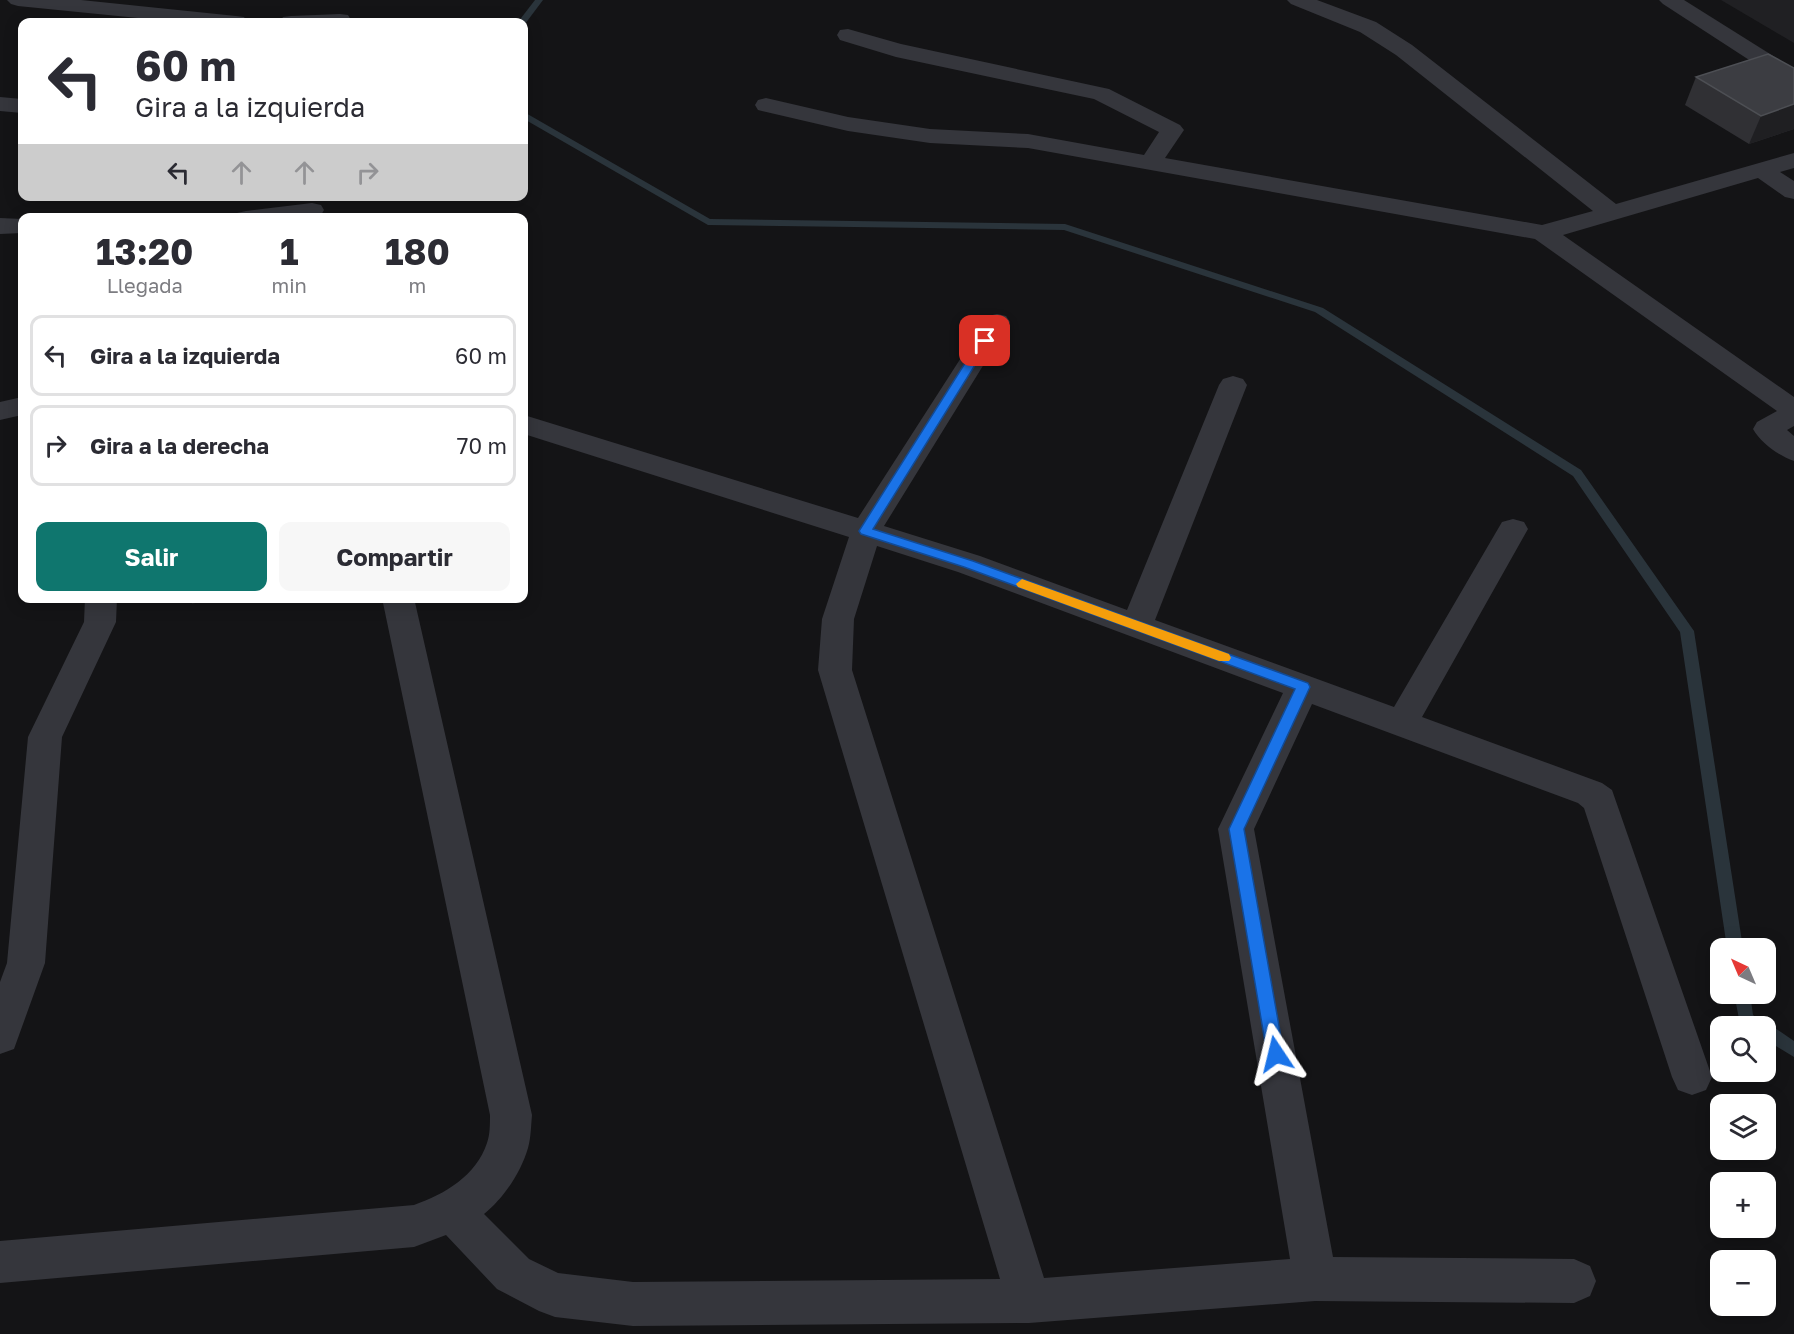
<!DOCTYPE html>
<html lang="es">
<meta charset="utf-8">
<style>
:root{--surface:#fff;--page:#f7f7f7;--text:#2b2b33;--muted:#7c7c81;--line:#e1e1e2;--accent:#0f766e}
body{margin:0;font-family:"Golos Text",sans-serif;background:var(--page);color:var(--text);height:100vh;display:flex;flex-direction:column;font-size:22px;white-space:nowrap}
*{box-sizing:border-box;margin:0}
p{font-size:20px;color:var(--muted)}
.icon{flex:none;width:33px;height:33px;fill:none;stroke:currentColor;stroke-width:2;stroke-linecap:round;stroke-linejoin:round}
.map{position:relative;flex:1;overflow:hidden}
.details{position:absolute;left:18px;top:213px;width:510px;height:390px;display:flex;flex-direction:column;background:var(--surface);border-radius:12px;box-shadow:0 3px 15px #0003}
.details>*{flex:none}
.top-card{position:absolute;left:18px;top:18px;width:510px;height:183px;border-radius:12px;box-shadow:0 3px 15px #0003;background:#fff;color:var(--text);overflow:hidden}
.needle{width:39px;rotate:316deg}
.controls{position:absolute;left:1710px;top:938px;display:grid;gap:12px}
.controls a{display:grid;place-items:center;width:66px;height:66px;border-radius:12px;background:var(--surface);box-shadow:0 3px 15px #0003;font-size:30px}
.pin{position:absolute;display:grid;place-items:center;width:51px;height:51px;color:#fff;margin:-26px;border-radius:12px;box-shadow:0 3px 9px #0006}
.me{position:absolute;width:66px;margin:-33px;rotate:350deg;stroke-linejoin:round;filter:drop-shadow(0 0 4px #0008)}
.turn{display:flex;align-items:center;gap:21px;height:126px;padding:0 18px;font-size:27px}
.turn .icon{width:78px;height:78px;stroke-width:2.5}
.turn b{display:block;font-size:42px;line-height:51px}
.lanes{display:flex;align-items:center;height:57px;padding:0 18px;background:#0003;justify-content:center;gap:30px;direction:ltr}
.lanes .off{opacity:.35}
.eta{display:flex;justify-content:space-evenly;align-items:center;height:102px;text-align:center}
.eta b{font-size:36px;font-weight:700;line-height:42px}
.action{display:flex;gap:12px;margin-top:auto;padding:12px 18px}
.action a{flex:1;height:69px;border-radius:12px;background:var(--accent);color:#fff;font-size:24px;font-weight:700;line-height:69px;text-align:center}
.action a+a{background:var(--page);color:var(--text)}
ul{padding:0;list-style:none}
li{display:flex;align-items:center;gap:18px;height:81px;margin:0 12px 9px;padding:0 6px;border:3px solid var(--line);border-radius:12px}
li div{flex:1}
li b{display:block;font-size:22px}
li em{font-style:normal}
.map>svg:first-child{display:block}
.built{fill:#202023}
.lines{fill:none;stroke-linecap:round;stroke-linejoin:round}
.stream{fill:#2a343b;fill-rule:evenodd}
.minor{fill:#35363c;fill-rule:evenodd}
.wall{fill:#303034}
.shaded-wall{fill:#1f1f22}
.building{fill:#3c3d42;stroke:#4d4f54;stroke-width:1.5}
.route{fill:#1a73e8;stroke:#114b97;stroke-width:1.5}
.slow{fill:#f59e0b}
</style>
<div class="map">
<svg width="1794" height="1334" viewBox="0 0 1794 1334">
<rect width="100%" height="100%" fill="#141416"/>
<path class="built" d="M1721,0H1794V43Z"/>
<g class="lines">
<g class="stream">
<path d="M535,0H543L525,24L518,22Z"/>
<path d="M524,112L710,219L1065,224L1323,308L1581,470L1694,631L1743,948H1727L1680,632L1573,476L1315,312L1064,230L708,225L524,119Z"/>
<path d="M1734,993H1750L1753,1015L1764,1024L1772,1026L1794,1041V1057L1766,1040V1026H1743L1740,1024Z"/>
</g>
<g class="minor">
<path d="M7,0H81L236,16L244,17L247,22H178L18,6L11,4Z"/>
<path d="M1287,0H1317L1376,22L1412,45L1616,204L1794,153V168L1780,172L1794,181V199L1785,197L1758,178L1563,235L1794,397V426L1787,430L1794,436V461C1779,456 1761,443 1753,429L1757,422L1777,411L1535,239L1028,148L930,143L848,131L758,110L755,105L758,100L766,98L848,117L930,129L1028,134L1144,155L1159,132L1094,99L896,57L840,40L837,35L840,30L848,29L901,44L1109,89L1180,125L1184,130L1165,158L1542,225L1593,211L1396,55L1360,32L1291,4Z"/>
<path d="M1659,0H1684L1794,69V86L1786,84L1663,4Z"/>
<path d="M340,14L348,15L351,20L349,22H280L283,17L291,16Z"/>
<path d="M0,97L22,99V113L0,111Z"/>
<path d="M312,203L321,205L324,210L321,215L311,218H234L237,213L246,211Z"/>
<path d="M0,218L22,219V233L0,234Z"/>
<path d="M997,314L1006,316L1010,322L884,526L980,556L1127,610L1219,385L1223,379L1233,376L1243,379L1247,385L1155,620L1394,707L1502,522L1513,519L1524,522L1528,529L1422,717L1602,783L1612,790L1712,1077L1706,1090L1692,1095L1678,1090L1672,1077L1584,808L1578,803L1312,704L1254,829L1333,1257L1574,1259L1590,1266L1596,1281L1590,1296L1574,1303L1315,1301L1029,1323L633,1326L555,1317L539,1311L497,1289L446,1235L414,1247L0,1283V1241L414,1205C445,1194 476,1176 487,1143C490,1135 490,1124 490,1115L382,598H414L532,1115C531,1125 531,1138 528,1148C521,1172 504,1198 484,1214L529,1259L558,1273L633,1282L1000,1279L818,670L822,619L849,537L524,434V415L858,518L984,322L988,316ZM877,546L958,572L1283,693L1218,829L1290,1259L1044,1278L852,670L854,619Z"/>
<path d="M22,397V415L0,420V402Z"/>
<path d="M85,598H117L116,622L62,737L45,963L14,1049L0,1054V982L7,963L28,737L84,622Z"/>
</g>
</g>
<path class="wall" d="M1794,68V129L1749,144L1685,105L1696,77Z"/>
<g class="shaded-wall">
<path d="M1794,104V129L1749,144L1761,116Z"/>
<path d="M190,598H212L192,604Z"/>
</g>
<g class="building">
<path d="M368,19L366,22H331L332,20Z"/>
<path d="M1768,54L1794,68V104L1761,116L1696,77Z"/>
</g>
<path class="route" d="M985,338L990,341L873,529L973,561L1308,683L1310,687L1244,829L1284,1054L1281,1059L1276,1061L1270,1059L1267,1054L1229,829L1295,689L964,567L861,534L859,531L979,341Z"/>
<path class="slow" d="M1022,579L1229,654L1231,658L1229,661H1219L1018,587L1016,584Z"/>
</svg>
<div class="controls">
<a><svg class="needle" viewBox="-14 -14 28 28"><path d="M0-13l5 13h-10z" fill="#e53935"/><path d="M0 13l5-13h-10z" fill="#7c7c81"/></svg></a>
<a><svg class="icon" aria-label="search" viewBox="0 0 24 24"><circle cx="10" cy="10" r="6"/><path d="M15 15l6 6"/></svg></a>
<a><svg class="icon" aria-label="layers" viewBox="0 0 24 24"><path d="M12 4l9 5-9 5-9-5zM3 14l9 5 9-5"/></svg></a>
<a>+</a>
<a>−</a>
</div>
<div class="pin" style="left:985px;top:341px;background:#d93025"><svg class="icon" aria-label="arrive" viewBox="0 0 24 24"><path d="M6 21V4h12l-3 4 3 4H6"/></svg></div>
<svg class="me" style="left:1276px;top:1054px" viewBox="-20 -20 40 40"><path d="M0-17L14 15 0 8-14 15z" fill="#1a73e8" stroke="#fff" stroke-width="4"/></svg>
<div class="top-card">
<div class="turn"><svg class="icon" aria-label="left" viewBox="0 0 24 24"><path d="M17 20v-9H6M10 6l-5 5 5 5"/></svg><div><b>60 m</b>Gira a la izquierda</div></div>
<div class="lanes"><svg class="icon" aria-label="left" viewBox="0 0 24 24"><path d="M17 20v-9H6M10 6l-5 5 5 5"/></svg><svg class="icon off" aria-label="ahead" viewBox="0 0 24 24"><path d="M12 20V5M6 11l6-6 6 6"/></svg><svg class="icon off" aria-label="ahead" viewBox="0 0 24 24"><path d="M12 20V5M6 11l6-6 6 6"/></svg><svg class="icon off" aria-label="right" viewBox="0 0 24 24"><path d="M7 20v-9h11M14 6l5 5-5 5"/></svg></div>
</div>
<section class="details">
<div class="eta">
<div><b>13:20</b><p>Llegada</p></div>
<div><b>1</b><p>min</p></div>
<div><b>180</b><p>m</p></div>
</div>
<ul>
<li><svg class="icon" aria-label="left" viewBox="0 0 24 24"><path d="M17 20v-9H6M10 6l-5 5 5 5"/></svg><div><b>Gira a la izquierda</b></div><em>60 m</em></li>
<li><svg class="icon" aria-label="right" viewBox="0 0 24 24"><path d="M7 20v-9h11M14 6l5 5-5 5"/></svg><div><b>Gira a la derecha</b></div><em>70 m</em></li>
</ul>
<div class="action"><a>Salir</a><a>Compartir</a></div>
</section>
</div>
